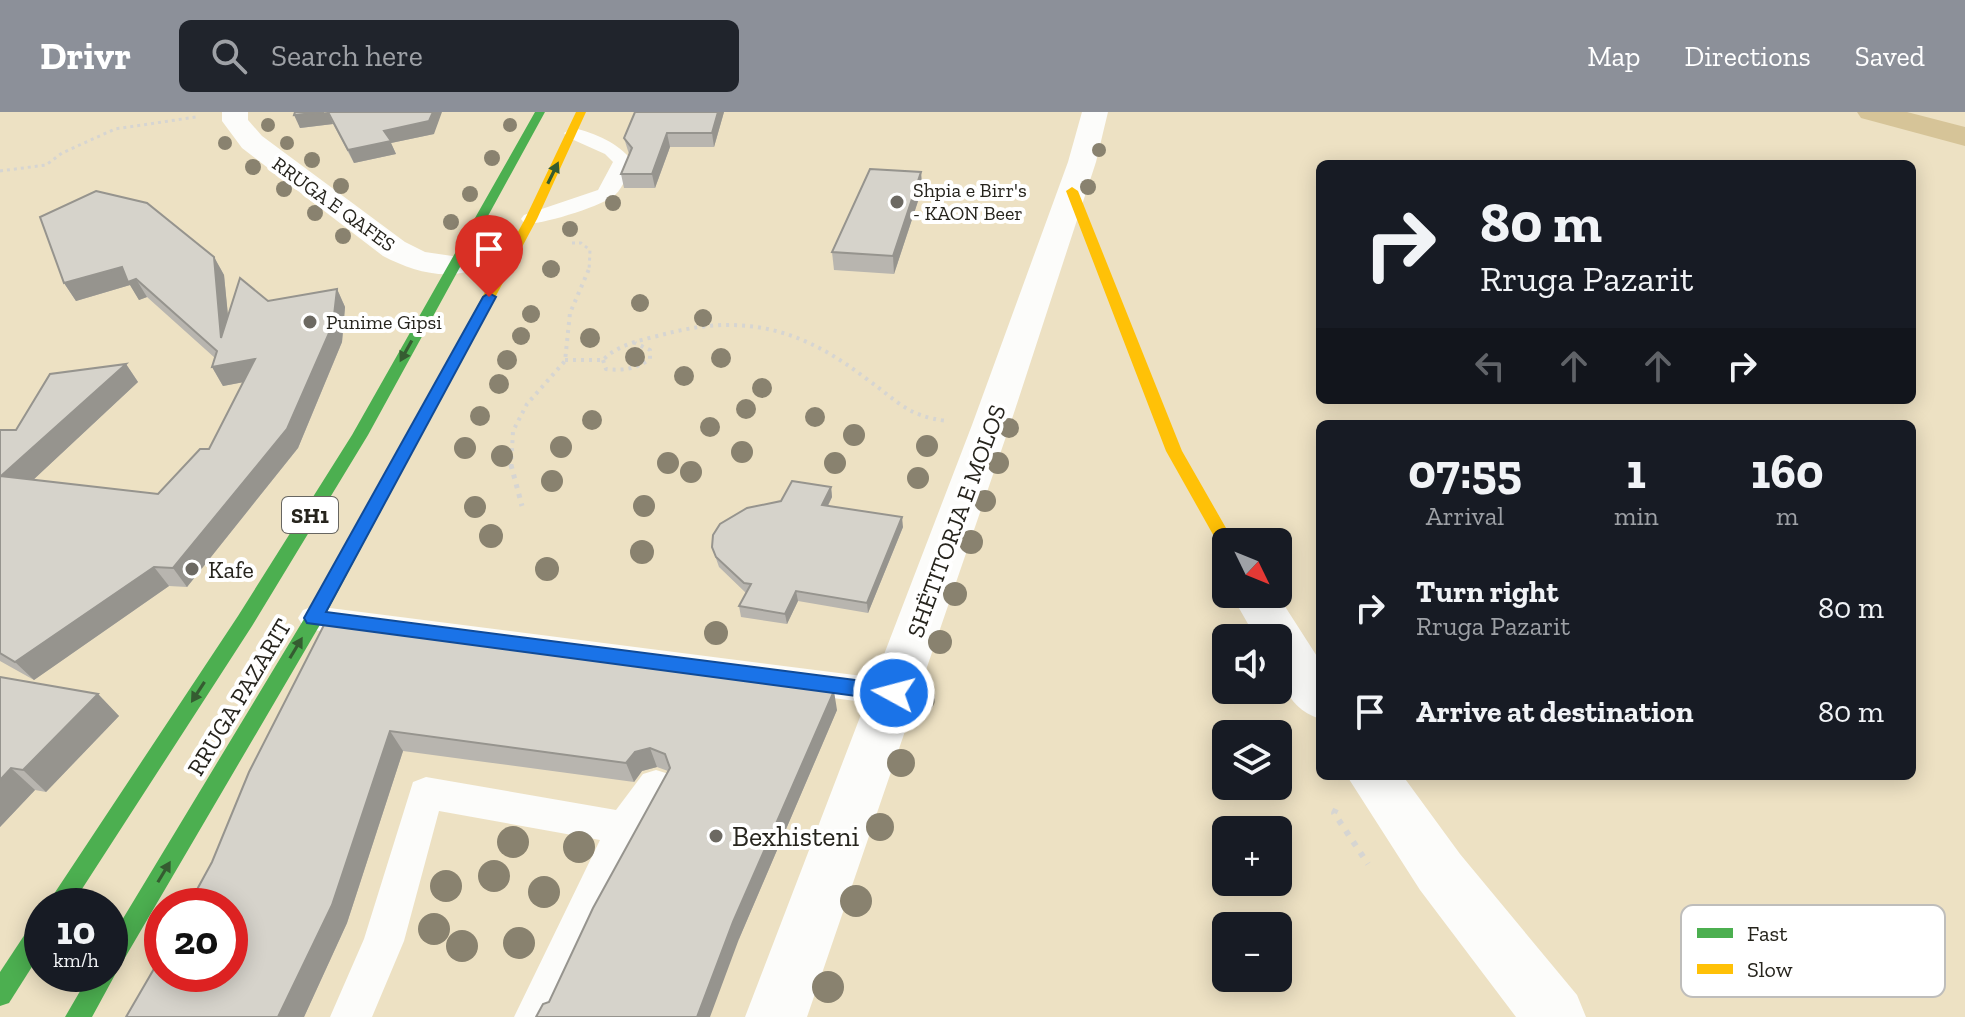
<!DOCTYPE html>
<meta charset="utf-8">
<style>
:root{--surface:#171b24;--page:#20242c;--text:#f1f3f6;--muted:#9ea1a6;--accent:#8c9099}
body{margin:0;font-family:"Zilla Slab",serif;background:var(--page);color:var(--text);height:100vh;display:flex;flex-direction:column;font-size:30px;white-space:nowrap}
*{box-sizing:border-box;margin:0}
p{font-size:26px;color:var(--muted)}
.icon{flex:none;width:44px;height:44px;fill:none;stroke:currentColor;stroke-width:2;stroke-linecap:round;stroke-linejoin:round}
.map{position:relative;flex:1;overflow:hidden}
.details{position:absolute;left:1316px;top:308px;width:600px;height:360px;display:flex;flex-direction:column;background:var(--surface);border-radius:12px;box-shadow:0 4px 20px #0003}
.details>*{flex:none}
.guide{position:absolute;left:1316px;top:48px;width:600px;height:244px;border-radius:12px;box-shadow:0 4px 20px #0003;background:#171b24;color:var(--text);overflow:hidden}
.needle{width:52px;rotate:133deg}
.controls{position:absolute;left:1212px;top:416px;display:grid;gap:16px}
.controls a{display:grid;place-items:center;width:80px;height:80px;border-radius:12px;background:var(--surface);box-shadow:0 4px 20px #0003;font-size:40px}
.speed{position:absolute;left:24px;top:776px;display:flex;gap:16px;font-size:40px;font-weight:700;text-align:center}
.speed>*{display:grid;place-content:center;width:104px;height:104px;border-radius:50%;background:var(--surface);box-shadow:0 4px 20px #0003;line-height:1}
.speed small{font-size:20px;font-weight:400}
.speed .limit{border:12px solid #d22;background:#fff;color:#111}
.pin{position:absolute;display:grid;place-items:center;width:68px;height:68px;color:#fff;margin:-82px -34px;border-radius:50% 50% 50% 0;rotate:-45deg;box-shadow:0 0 8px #0007}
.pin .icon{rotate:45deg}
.me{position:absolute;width:88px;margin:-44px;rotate:277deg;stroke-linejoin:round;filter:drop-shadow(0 0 6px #0008)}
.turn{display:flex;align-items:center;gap:28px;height:168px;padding:0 32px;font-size:36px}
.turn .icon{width:104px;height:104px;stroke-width:2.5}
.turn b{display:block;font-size:56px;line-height:68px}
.lanes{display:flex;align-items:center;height:76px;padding:0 32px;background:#0003;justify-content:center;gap:40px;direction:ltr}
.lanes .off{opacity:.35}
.eta{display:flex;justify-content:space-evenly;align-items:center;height:136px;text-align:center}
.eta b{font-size:48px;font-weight:700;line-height:56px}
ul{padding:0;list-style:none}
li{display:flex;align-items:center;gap:24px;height:104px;padding:0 32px}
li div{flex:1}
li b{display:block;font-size:30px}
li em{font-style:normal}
header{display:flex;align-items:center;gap:48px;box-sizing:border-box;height:112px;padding:0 40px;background:var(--accent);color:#fff}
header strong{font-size:38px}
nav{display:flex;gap:44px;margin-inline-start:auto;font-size:28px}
.search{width:560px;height:72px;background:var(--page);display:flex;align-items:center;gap:20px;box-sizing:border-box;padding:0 28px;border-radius:12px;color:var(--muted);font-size:30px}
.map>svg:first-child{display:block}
.green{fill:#ede1c3;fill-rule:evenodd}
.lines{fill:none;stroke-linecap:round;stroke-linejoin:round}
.canal{fill:#d6c498;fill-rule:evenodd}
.path-far3{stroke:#d6d5d2;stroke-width:3;stroke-dasharray:3 4;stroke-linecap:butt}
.path-far2{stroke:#d6d5d2;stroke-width:4;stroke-dasharray:3 5;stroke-linecap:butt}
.path-far1{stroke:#d6d5d2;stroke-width:5;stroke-dasharray:4 6;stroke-linecap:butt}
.path{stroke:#d6d5d2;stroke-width:6;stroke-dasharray:5 8;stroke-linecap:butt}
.lane{fill:#fcfcfa;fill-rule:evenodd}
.street{fill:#fcfcfa;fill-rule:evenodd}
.fast{fill:#4caf50;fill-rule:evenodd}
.slow{fill:#ffc107;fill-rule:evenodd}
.tree{fill:#89826f}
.wall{fill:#b8b5af}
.shaded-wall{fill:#96948e}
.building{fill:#d6d3cb;stroke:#96948e;stroke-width:2}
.oneway{fill:#355c31}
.route{fill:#1a73e8;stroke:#114b97;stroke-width:2}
.poi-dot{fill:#6c6962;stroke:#fff;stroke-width:3}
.labels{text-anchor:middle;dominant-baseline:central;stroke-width:8;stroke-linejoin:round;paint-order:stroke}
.far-poi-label{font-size:20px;fill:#26241d;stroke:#fff;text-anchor:start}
.far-street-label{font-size:20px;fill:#26241d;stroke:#fff}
.shield{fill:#fff;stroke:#676661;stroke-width:2}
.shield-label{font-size:22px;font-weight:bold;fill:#26241d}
.street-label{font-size:24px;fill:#26241d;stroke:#fff}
.poi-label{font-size:24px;fill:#26241d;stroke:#fff;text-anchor:start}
.near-poi-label{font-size:28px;fill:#26241d;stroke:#fff;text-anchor:start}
.key{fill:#fff;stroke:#bebdbb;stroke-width:2}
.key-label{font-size:22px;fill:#26241d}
</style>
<header>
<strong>Drivr</strong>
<div class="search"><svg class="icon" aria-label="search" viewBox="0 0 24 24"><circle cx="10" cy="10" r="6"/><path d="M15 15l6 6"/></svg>Search here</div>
<nav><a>Map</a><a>Directions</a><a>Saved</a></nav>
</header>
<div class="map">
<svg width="1965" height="905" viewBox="0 0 1965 905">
<rect width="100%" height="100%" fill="#eeeae1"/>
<path class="green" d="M0,0H1965V905H0ZM1320,52H1912V288H1320ZM1320,312H1912V664H1320ZM1226,430H1278V482H1226ZM1226,526H1278V578H1226ZM1226,622H1278V674H1226ZM1226,718H1278V770H1226ZM42,794H110V862H42ZM162,794H230V862H162ZM1226,814H1278V866H1226Z"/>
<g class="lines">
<path class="canal" d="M1857,0H1907L1965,15V34L1861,6Z"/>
<g class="path-far3">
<path d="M0,59L46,53L62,41L115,17L196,5"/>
<path d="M572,131H581L590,138L589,159"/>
</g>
<g class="path-far2">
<path d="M565,248H603C619,231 647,227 669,221C748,201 805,219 868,268C899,290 907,304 947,309"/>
<path d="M603,248L606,257C623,259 636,257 650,247V238L635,231"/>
<path d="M511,355L513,319L527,292L565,249L570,201L589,157"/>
</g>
<path class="path-far1" d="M511,353L522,394"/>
<path class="path" d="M1336,697L1334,701L1368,752"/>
<g class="lane">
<path d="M573,16C595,21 619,31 632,49C628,60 624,75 615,83C605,93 537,115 524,111L521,107L524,103L598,78L613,50L605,42L567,25L564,21Z"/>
<path d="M314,494L894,568L906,572L911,581L906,590L894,594L314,518L303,514L298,506L303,498Z"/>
<path d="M656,658L669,662L674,673L639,727L557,905H514L600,728L439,699L404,829L372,905H330L364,827L413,670L426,665L616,698L643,662Z"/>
</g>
<g class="street">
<path d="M222,0H248V8L262,24L405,130L425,140L466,146L471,153L466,160C438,167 408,157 383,144L242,36L222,9Z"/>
<path d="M1082,0H1108L1096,50L1010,313L807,905H745L972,313L1068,50Z"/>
<path d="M1231,482H1277L1320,549V607C1282,594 1278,561 1278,526H1256Z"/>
<path d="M1347,664H1403L1460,742L1577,883L1586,905H1516L1420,778Z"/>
</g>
<g class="fast">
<path d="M535,0H545L368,323L252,514L71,794H46L238,504L352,323Z"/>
<path d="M446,260L453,264L321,511L116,861L92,905H65L90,862H110V828L307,502L439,264Z"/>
<path d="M42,807V839L9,891L0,894V860L33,810Z"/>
</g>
<g class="slow">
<path d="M576,0H586L537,107L453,264L446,268L441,267L439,264L525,107Z"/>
<path d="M1072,75L1078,79L1182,339L1234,430H1226V437L1220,435L1166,339L1066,79Z"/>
</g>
</g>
<g class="tree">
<circle cx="268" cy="13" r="7"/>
<circle cx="510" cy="13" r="7"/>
<circle cx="225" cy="31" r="7"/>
<circle cx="287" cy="31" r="7"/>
<circle cx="1099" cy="38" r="7"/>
<circle cx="492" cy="46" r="8"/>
<circle cx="312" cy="48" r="8"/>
<circle cx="253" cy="55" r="8"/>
<circle cx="341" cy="74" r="8"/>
<circle cx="1088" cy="75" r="8"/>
<circle cx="284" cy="77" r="8"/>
<circle cx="470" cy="82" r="8"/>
<circle cx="613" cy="91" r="8"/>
<circle cx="315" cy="101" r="8"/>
<circle cx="451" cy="110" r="8"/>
<circle cx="570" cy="117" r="8"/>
<circle cx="343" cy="124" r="8"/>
<circle cx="551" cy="157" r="9"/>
<circle cx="640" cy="191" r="9"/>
<circle cx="531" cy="202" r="9"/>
<circle cx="703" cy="206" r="9"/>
<circle cx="521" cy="224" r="9"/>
<circle cx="590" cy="226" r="10"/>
<circle cx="635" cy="245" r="10"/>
<circle cx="721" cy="246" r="10"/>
<circle cx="507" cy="248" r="10"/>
<circle cx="684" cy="264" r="10"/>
<circle cx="499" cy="272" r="10"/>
<circle cx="762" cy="276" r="10"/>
<circle cx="746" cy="297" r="10"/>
<circle cx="480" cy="304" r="10"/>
<circle cx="815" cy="305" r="10"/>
<circle cx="592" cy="308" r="10"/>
<circle cx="710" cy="315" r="10"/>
<circle cx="1009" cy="316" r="10"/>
<circle cx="854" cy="323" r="11"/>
<circle cx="927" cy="334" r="11"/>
<circle cx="561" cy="335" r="11"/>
<circle cx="465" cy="336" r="11"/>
<circle cx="742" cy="340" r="11"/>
<circle cx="502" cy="344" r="11"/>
<circle cx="668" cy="351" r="11"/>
<circle cx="835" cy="351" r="11"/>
<circle cx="998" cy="351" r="11"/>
<circle cx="691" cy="360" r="11"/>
<circle cx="918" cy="366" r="11"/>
<circle cx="552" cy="369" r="11"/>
<circle cx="985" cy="389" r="11"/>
<circle cx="644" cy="394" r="11"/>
<circle cx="475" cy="395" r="11"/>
<circle cx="491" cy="424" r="12"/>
<circle cx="971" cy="430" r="12"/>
<circle cx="642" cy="440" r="12"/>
<circle cx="547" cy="457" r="12"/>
<circle cx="955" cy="482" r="12"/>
<circle cx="716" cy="521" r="12"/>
<circle cx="940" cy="530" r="12"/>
<circle cx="921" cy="587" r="14"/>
<circle cx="901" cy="651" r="14"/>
<circle cx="880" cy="715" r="14"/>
<circle cx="513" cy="730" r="16"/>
<circle cx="579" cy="735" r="16"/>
<circle cx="494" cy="764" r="16"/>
<circle cx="446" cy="774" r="16"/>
<circle cx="544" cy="780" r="16"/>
<circle cx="856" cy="789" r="16"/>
<circle cx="434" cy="817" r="16"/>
<circle cx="519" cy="831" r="16"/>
<circle cx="462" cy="834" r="16"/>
<circle cx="828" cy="875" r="16"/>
</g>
<g class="wall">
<path d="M295,0L434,22L391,31L396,42L354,51L333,12L300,16Z"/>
<path d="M635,0H724L714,35H670L655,76H624L621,62L629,42L624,26Z"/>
<path d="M921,60L922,77L894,162L834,158L832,140Z"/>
<path d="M214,145L224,163L228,205L268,189L337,177L345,195L342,230L298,336L187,475L169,474L34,568L0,549V318H16L126,252L138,270L33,368L158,382L209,337L244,270L223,274L212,255L215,246L147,185L139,188L130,173L76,189L64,171Z"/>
<path d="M831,375L832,385L828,394L903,415L868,501L798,489L787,512L741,505L739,494L746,481L719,455L712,435L781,389Z"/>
<path d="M326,509L837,598L739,827L549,890L668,659L657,655L642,659L634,670L403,639L347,811L304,905H126L144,876L212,750Z"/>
<path d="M0,565L98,582L119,604L46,680L35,678L0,715Z"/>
</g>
<g class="shaded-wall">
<path d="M328,0L333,12L300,16L294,3Z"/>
<path d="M433,0H442L434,22L391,31L396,42L354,51L348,38L384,19Z"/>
<path d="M718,0H724L714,35L712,21Z"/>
<path d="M667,21L670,35L655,76L652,62Z"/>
<path d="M921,60L922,77L894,162L893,144Z"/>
<path d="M214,145L224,163L232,244L221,226Z"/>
<path d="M122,155L136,167L147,185L139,188L130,173L76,189L64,171Z"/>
<path d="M337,177L345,195L342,230L298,336L187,475L173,456Z"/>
<path d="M255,247L266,266L223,274L212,255Z"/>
<path d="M126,252L138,270L17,383L1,364Z"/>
<path d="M831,375L832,385L823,403L822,393Z"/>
<path d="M902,405L903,415L868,501L867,491Z"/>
<path d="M154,455L169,474L34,568L15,550Z"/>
<path d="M796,479L798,489L787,512L785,502Z"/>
<path d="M834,579L837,598L739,827L710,905H697L733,810Z"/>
<path d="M98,582L119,604L46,680L23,658Z"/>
<path d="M390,619L403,639L347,811L304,905H278Z"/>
<path d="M650,636L657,655L642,659L634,670L626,651L635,640Z"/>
<path d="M11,656L35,678L0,715V668Z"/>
</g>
<g class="building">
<path d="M295,0H324L294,3Z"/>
<path d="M328,0H433L429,9L384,19L391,29L348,38Z"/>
<path d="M635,0H718L712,21H667L652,62H621L632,36L624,26Z"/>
<path d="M870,57L921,60L893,144L832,140Z"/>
<path d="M96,79L147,91L214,145L221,226L240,166L268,189L337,177L333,212L287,317L173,456L154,455L15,550L0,541V318H16L50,262L126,252L1,364L158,382L200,337H209L255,247L212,255L217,239L136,167L128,170L122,155L64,171L40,105Z"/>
<path d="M792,369L831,375L822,393L902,405L867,491L796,479L785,502L739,494L751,472L744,471L716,445L712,435L713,423L720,412L747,396L781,389Z"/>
<path d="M326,509L694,555L834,579L733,810L697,905H536L543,892L549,890L593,796L670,656L665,642L650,636L635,640L626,651L390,619L332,793L278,905H126L162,843V862H230V794H188L212,750L249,660Z"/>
<path d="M0,565L98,582L23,658L11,656L0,668Z"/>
</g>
<defs><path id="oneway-solid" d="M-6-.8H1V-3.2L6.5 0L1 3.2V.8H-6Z" transform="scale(2)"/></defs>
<g class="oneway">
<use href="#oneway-solid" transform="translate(553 61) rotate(-64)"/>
<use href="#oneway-solid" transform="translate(406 239) rotate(119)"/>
<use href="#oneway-solid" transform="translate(296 536) rotate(-59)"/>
<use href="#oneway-solid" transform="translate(198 580) rotate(123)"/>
<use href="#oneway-solid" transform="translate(164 760) rotate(-59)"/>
</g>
<path class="route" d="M489,181L496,185L326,500L894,573L901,576L904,581L901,587L894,589L307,511L304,506L483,185Z"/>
<g class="poi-dot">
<circle cx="897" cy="90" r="8"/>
<circle cx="310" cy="210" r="8"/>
<circle cx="192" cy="457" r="8"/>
<circle cx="716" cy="724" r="8"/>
</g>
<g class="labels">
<g class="far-poi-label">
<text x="913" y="78">Shpia e Birr's<tspan x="913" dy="23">- KAON Beer</tspan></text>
<text x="326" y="210">Punime Gipsi</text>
</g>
<g class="far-street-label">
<text transform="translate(334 92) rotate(36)">RRUGA E QAFES</text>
</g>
<rect class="shield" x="282" y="385" width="56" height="36" rx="6"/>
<g class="shield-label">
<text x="310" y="403">SH1</text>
</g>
<g class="street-label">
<text transform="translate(956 409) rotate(-70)">SHËTITORJA E MOLOS</text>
<text transform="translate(239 585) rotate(-59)">RRUGA PAZARIT</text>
</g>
<g class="poi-label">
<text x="208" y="457">Kafe</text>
</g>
<g class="near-poi-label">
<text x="732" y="724">Bexhisteni</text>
</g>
</g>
<rect x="1681" y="793" width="264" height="92" rx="12" class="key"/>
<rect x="1697" y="816" width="36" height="10" fill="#4caf50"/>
<rect x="1697" y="852" width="36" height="10" fill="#ffc107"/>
<g class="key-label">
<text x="1747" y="829">Fast</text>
<text x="1747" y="865">Slow</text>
</g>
</svg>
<div class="controls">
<a><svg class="needle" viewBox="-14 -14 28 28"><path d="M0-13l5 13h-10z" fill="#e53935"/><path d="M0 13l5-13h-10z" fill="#9ea1a6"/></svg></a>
<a><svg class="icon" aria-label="sound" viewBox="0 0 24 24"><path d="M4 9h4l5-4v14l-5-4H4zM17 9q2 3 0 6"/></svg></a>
<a><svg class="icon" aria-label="layers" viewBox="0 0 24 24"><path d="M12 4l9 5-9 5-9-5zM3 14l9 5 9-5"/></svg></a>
<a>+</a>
<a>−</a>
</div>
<div class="speed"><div>10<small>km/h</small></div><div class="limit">20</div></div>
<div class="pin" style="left:489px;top:185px;background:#d93025"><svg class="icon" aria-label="arrive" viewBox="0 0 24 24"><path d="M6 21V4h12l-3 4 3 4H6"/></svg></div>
<svg class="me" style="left:894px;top:581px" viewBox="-20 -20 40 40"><circle r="17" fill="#1a73e8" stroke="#fff" stroke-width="3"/><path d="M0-11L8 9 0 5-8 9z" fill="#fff"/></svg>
<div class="guide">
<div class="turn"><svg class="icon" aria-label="right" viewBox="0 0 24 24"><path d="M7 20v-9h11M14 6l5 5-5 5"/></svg><div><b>80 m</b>Rruga Pazarit</div></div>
<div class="lanes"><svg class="icon off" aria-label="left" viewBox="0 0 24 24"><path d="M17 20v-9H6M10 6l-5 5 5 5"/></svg><svg class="icon off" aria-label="ahead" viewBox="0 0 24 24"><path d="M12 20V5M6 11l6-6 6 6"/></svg><svg class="icon off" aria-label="ahead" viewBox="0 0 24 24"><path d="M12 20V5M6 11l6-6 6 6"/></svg><svg class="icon" aria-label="right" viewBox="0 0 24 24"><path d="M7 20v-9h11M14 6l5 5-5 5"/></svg></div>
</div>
<section class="details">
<div class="eta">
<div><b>07:55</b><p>Arrival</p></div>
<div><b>1</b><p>min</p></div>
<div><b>160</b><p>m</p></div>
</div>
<ul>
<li><svg class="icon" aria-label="right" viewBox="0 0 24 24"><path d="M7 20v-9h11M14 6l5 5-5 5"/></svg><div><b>Turn right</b><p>Rruga Pazarit</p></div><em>80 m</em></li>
<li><svg class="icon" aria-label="arrive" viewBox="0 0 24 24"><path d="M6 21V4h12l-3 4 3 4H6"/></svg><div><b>Arrive at destination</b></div><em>80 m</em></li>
</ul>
</section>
</div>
